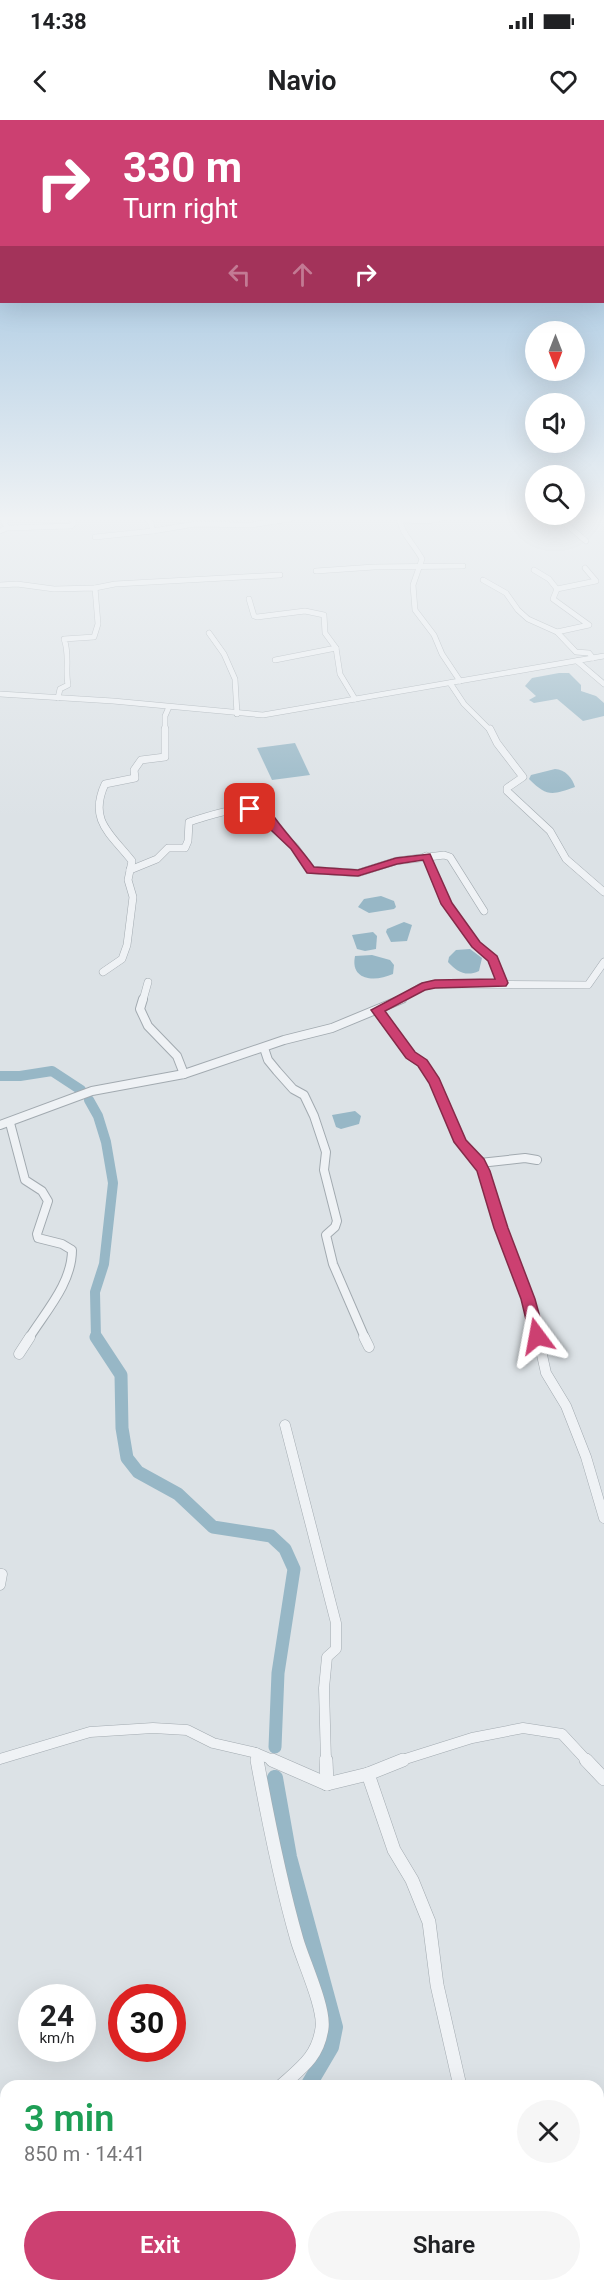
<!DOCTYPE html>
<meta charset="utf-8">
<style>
:root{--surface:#fff;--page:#f6f6f6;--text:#202124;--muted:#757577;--accent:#cc4071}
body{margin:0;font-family:Roboto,sans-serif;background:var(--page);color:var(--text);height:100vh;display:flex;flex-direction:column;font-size:22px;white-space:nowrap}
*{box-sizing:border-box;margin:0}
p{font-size:20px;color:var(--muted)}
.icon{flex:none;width:33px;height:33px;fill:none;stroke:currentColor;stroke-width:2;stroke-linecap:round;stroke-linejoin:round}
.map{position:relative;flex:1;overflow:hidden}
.details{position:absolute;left:0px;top:1960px;width:604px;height:212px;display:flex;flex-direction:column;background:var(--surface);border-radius:18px 18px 0 0;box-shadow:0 6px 24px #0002}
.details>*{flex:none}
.guide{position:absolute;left:0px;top:0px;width:604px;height:183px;box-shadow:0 6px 24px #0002;background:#cc4071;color:#fff;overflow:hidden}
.needle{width:39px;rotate:180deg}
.tools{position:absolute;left:525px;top:201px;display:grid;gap:12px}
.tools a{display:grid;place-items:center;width:60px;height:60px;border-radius:50%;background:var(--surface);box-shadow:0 6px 24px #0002;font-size:30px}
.speed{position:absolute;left:18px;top:1864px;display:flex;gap:12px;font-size:30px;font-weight:700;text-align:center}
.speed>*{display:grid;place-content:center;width:78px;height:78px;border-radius:50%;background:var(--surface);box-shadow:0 6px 24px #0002;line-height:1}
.speed small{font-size:15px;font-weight:400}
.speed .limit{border:9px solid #d22;background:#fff;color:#111}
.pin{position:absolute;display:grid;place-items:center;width:51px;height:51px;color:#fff;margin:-26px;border-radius:12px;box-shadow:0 3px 9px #0006}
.me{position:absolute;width:66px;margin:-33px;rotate:347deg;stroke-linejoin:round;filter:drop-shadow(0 0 4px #0008)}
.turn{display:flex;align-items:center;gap:21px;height:126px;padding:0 24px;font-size:27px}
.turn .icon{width:78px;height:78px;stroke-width:2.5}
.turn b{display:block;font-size:42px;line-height:51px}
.lanes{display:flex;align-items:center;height:57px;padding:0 24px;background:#0003;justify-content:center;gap:30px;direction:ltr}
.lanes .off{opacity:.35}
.round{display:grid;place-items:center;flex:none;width:63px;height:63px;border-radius:32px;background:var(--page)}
.head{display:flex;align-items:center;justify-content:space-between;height:102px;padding:0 24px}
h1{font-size:36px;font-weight:600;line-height:45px;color:#1e9e55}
.action{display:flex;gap:12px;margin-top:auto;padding:12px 24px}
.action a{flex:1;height:69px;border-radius:36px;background:var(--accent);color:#fff;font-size:24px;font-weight:600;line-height:69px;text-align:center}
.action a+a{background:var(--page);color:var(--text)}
.status{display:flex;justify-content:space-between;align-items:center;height:42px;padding:0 30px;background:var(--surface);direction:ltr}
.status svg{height:16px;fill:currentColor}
header{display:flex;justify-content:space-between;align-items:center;height:78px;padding:0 24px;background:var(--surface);font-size:27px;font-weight:600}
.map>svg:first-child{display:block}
.water{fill:#97b7c6}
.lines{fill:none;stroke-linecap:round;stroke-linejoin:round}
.canal-far2{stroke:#97b7c6;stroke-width:10}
.canal-far1{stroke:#97b7c6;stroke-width:13}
.canal{stroke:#97b7c6;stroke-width:16}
.minor-far4-casing{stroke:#a2aab0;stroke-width:6}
.minor-far3-casing{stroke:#a2aab0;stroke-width:8}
.minor-far2-casing{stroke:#a2aab0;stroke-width:10}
.minor-far1-casing{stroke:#a2aab0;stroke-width:11}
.minor-casing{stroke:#a2aab0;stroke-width:14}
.minor-far4{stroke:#eff2f5;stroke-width:5}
.minor-far3{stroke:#eff2f5;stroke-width:7}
.minor-far2{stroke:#eff2f5;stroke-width:8}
.minor-far1{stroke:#eff2f5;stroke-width:10}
.minor{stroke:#eff2f5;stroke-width:13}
.route{fill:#cc4071;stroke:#852a49;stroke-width:1.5}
</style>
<div class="status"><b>14:38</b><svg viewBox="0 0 49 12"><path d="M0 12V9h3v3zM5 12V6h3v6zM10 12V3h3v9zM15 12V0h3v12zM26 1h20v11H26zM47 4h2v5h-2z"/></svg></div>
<header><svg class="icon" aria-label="back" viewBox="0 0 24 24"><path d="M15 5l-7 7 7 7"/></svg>Navio<svg class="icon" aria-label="heart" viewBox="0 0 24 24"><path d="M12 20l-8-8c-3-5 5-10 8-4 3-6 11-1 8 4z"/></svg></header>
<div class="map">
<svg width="604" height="2171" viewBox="0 0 604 2171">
<rect width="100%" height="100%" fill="#dce2e6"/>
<g class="water">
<path d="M559,553H569L581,565V571L596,576L604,583V596L583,601L557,579L534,583L529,580L536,576L525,566L532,558Z"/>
<path d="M295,623L310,655L272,660L257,628Z"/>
<path d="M555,649C565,649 573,659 575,667C552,675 547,677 529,659L531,655Z"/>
<path d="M381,776L394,781L396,787L394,789L369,793L358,787L364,779Z"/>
<path d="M404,802L412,805L407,821L391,822L386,812L387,809Z"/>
<path d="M373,812L377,816L376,829L365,831L357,829L352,815Z"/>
<path d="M470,829L482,838L479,851C466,857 457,852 448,842L449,837L456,830Z"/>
<path d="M372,835L390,840L394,845L393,854C375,862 350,861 355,836Z"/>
<path d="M355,991L361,996L359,1004L341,1009L336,1007L332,995Z"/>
</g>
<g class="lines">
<g class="canal-far2">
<path d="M0,956H20L52,951L81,970"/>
<path d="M89,980L98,996L106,1022L113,1063L104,1144L95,1172L96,1218"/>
</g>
<path class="canal-far1" d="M96,1217L121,1255L122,1308L127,1338L138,1352L178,1374L213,1407L271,1416L285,1429L294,1449L278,1553L275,1627"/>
<g class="canal">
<path d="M275,1658L289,1737L335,1907L331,1927L308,1966"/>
<path d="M210,2166V2171"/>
</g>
<g class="minor-far4-casing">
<g id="minor-far4">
<path d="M398,395C402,415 412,421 422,439L413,465L415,490L434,515L442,534L460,561"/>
<path d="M555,395L586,421"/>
<path d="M401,400L428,401L454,395"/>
<path d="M7,408L71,406L74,403L70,398L72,395"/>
<path d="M0,411L7,408L3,399L19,395"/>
<path d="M153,411L195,404L251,405L290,399"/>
<path d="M95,417L153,411L151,403L144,395"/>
<path d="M534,450L549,459L557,469L553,479L589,505L557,512"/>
<path d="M316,451L374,447L463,446"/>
<path d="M483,460L506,473L518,490L528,499L557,512L576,532L589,533L593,538"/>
<path d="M0,465L17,464L54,469L95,468L98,504L94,517L64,519C70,534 65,549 68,565L60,569L58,578"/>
<path d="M95,468L115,464L280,455"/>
<path d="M557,469L596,461L585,448"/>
<path d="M249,479L254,496L257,497L305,491L324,495L325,513L336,528L275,540"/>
<path d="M209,513L224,534L235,559L237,594"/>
<path d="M336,528L340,554L355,579"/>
<path d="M577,541L604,564"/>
<path d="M450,563L464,584L491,611"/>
<path d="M0,574L113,581L263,595L604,536"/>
<path d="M165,611V596L169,587"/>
</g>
</g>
<g class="minor-far3-casing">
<g id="minor-far3">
<path d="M490,609L497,623L523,657L507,668V671L550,711L566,739L604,772"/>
<path d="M426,736L446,784L476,824L493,839L502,863"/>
<path d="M130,750L157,739L168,728H185L188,721L189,702C214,694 240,684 266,693L274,708L295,727L311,750L358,753L396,741L444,735L450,737L484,791"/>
<path d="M103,852L122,839L127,825L133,777L128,760L132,741C111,714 88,701 105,664L135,658L134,650L141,640L165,637V609"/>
<path d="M143,880L148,862"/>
<path d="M399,880L421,867L435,864L588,865L604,842"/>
</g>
</g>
<g class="minor-far2-casing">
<g id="minor-far2">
<path d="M143,879L140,889L148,906L177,936L184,954"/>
<path d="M377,890L410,935L422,943L435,961L461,1022L480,1043L525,1038L537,1040"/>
<path d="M264,928L268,940L277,951L293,969L304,975L314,996L326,1032L324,1050L337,1101L335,1107L326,1115L333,1144L365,1218"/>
<path d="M10,1003L25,1060L42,1071L48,1081L37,1114L38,1118L62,1124L72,1130C72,1163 46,1191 29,1218"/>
<path d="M0,1005L92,971L184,954L284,920L332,908L402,879"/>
<path d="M480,1043L535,1201L539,1218"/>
</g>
</g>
<g class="minor-far1-casing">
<g id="minor-far1">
<path d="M364,1217L369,1227"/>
<path d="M538,1217L546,1253L566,1286L586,1337L604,1398"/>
<path d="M19,1234L30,1217"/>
<path d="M285,1305L336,1503V1529L327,1537L324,1568L326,1641"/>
<path d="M0,1454H2L0,1465"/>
<path d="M256,1633L258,1641"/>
<path d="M0,1639L90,1612L153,1608L187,1610L213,1623L256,1633L275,1641"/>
<path d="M399,1641L472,1618L523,1608L562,1614L587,1641"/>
</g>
</g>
<g class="minor-casing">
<g id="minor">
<path d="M257,1640C268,1700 280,1761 297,1820C303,1841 325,1888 322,1908C318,1937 301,1948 281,1966"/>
<path d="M272,1640L327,1664L368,1654L403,1640"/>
<path d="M326,1640L327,1664"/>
<path d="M586,1640L604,1659"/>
<path d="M368,1654L394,1730L412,1760L429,1802L437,1865L460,1966"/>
<path d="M199,2166V2171"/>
<path d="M497,2166L498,2171"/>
</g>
</g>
<use href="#minor-far4" class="minor-far4"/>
<use href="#minor-far3" class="minor-far3"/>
<use href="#minor-far2" class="minor-far2"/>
<use href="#minor-far1" class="minor-far1"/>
<use href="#minor" class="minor"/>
</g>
<linearGradient id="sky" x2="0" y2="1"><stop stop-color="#87b5da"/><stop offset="0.57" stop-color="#eff2f4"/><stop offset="1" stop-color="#eff2f4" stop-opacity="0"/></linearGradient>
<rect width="604" height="699" fill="url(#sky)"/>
<path class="route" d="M250,686L270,691C283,711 300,727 314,747L358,750L396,738L430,734L452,783L480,822L497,836L508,863L506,866L435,868L425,870L385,891L415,932L427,940L439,958L466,1020L484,1039L490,1051L508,1108L535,1179L545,1216L543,1220L537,1222L532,1220L530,1216L521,1179L494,1108L477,1051L454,1022L429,963L418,946L406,938L371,890L422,863L435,860L495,859L488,841L472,827L441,784L423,740L397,744L358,756L307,753L291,729L271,710L262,695L246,691V687Z"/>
</svg>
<div class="tools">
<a><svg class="needle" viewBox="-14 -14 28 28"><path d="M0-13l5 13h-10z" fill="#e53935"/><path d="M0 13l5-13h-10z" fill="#757577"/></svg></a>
<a><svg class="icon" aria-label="sound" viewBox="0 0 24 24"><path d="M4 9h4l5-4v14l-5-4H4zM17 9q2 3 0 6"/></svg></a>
<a><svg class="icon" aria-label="search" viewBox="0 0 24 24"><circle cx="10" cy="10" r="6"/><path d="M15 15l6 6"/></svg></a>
</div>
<div class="speed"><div>24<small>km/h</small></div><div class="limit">30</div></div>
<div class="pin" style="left:250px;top:689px;background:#d93025"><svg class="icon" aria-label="arrive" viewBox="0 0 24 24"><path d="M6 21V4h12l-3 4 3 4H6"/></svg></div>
<svg class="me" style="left:537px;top:1216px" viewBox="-20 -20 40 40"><path d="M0-17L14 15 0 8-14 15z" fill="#cc4071" stroke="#fff" stroke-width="4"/></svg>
<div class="guide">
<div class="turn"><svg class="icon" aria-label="right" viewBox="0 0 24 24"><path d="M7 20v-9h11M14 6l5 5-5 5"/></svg><div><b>330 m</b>Turn right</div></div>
<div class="lanes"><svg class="icon off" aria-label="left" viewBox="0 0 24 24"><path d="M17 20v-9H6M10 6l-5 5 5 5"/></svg><svg class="icon off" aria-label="ahead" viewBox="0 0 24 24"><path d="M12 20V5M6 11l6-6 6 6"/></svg><svg class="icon" aria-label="right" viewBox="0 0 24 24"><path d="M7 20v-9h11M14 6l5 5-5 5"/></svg></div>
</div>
<section class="details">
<div class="head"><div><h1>3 min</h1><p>850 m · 14:41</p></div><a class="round"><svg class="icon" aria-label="close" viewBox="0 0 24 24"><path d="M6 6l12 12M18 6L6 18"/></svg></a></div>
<div class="action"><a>Exit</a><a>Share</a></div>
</section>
</div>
